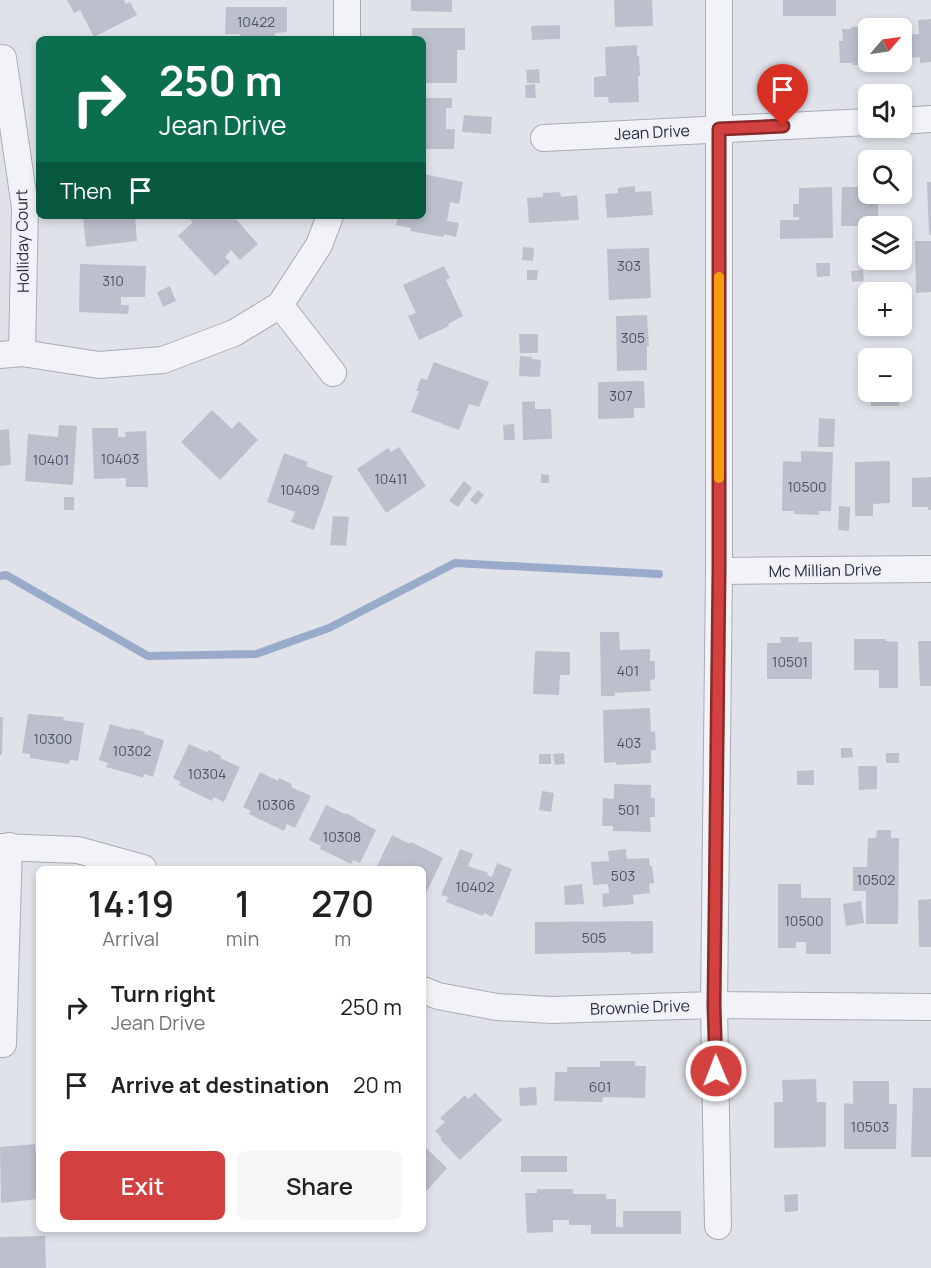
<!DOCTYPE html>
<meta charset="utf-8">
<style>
:root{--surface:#fff;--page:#f6f6f6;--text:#222;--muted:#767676;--accent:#d34040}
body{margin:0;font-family:Manrope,sans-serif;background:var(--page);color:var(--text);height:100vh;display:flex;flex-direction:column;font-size:22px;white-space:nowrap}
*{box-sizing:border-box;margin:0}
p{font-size:20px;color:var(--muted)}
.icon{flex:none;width:33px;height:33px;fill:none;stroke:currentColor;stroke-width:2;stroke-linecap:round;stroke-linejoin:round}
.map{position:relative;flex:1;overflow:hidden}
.sheet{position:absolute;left:36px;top:866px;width:390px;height:366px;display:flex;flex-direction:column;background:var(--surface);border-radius:9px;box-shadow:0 3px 9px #0003}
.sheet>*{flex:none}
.banner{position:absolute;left:36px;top:36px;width:390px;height:183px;border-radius:9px;box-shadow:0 3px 9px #0003;background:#0b6e4f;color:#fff;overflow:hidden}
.needle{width:39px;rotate:61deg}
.controls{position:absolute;left:858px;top:18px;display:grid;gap:12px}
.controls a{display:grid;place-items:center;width:54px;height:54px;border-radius:9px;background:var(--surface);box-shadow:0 3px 9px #0003;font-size:30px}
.pin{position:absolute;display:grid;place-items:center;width:51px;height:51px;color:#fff;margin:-62px -26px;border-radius:50% 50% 50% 0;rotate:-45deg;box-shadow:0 0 6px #0007}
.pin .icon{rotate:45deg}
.me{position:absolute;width:66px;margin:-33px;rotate:359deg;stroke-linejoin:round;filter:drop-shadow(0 0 4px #0008)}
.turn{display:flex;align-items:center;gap:21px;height:126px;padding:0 24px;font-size:27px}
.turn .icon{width:78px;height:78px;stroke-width:2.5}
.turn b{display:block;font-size:42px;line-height:51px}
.then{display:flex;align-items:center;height:57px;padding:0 24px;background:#0003;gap:12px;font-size:22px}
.eta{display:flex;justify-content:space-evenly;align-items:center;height:102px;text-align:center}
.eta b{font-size:36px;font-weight:600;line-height:42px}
.button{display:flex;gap:12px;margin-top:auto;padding:12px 24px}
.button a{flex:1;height:69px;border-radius:9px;background:var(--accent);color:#fff;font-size:24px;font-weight:600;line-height:69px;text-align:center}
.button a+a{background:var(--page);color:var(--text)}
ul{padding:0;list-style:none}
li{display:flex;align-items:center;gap:18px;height:78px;padding:0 24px}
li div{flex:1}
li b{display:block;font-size:22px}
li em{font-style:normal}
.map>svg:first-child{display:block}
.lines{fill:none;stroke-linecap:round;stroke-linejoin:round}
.stream{stroke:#99aacb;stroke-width:8}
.building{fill:#bcc0cc}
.street-casing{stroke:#a8acb7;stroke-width:28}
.street{stroke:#f2f3f7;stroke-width:26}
.route-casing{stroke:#892a2a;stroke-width:15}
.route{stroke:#d34040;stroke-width:10}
.slow{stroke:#f59e0b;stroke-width:10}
.labels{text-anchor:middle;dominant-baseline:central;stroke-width:4.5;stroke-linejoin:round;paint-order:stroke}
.number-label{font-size:14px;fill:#4d5264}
.street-label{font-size:16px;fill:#282d41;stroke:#eff1f7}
</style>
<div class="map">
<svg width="931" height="1268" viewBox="0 0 931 1268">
<rect width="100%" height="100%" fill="#dfe2e9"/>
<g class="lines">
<path class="stream" d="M0,576L6,575L148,656L256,654L329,628L455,563L659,574"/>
</g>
<g class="building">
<path d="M67,0H124L126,4L130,2L137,15L94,37L80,10L74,13Z"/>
<path d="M411,0H452V12L411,11Z"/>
<path d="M614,0H652L653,26L615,27Z"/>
<rect x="783" y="0" width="53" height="16"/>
<path d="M226,7H287V32L275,33V39H240V34H225Z"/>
<path d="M931,19V62L920,63V57L906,58L905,35L919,34L918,20Z"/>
<path d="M560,25V39L532,40L531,26Z"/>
<path d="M889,26L890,28H868V62H877V67H865V65H852V63H840L839,41H843L842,29H851V27Z"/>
<path d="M412,28H465V50H457V83H423V39H412Z"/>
<path d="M637,45V56H639L640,72V76H638L639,102L609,103L608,97H594V77L606,76L605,47Z"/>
<path d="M539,69L540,83H527L526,70Z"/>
<path d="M781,82L782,92L775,93L774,83Z"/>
<path d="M535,84L536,98H526L525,85Z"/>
<path d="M423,98H452V108H446V129H455L454,149H423Z"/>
<path d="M464,115L492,117L491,134L462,132Z"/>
<path d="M423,174L463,182L459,204L450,202L447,221L459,223L456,237L444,234L443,237L410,231L411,228L396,225L398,216H423Z"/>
<path d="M927,182H931V235H929Z"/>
<path d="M635,186V192L651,191L653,215L607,218L605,194L618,193V188Z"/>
<path d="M832,187L833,238L780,239V220H799V217H793V204H799V188Z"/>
<path d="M842,187H867V194H878V226H841Z"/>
<path d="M560,192L561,197L577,195L579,220L529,223L527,198L543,197V193Z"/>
<path d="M88,216H135L137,241L86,247L83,217Z"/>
<path d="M193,216H233L258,244L240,260L231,250L225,257L230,262L215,276L178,236L193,222L190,219Z"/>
<path d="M915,241H931V292L916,293Z"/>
<path d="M523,247L534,248L533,261L522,260Z"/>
<path d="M649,248L651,298L609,300L607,249Z"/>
<path d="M816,263H830V276L817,277Z"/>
<path d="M80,264L146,266L145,297H121V305H129L128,314L79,312Z"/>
<path d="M444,266L450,278L446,280L463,316L448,324L449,326L419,340L408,316L416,313L403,285Z"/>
<path d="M527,270H538L537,280H527Z"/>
<path d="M863,270L864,281L852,282L851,271Z"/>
<path d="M170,286L176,301L163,307L157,292Z"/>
<path d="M647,315L649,346H647V370L617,371L616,316Z"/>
<path d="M519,334H538V353H520Z"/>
<path d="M520,356L532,357V359L541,360L540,377L519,376Z"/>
<path d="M434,362L489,382L479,407L469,404L459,430L411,412L419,391H416L421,378L427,380Z"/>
<path d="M644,381L645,408H634V418L598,419V382Z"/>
<path d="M871,392H900L899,406H871Z"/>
<path d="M535,401V409H551L552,439L523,440L522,402Z"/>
<path d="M212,410L232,429L239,421L258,440L220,480L181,442Z"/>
<path d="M819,418L835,419L834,447H818Z"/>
<path d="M514,424L515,440H504L503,425Z"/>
<path d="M59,425L77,426L73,485L25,481L28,434L58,437Z"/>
<path d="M92,428H118V437H126L125,432L146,431L148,487H126V478L94,479Z"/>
<path d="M9,429L11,465L0,466V430Z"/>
<path d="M399,447L426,486L386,513L357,469L388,448L391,452Z"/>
<path d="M801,451L833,452L831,511H819V515L794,514V511H782L783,461L801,462Z"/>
<path d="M284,453L308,462L306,466L333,476L314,530L291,522L295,512L267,502Z"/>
<path d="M890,461V503L873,504V516H855V462Z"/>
<path d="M541,474L549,475V483H541Z"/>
<path d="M931,477V510H928V507H912V478Z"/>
<path d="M464,481L472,488L458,507L449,501Z"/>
<path d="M478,490L484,495L476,505L470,500Z"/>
<rect x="64" y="497" width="10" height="13"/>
<path d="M839,506L850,507L849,531L838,530Z"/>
<path d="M333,516L349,517L346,546L330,545Z"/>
<path d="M600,632H619L620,650L650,649V661H655V679L650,680L651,691L614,693L615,696H601Z"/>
<path d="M780,637H799L798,642H812V679H767V643H781Z"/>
<path d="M854,639H885V641L898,642V688H879V670H854Z"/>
<path d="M918,641H931V686H920Z"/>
<path d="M535,651L570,652V675H560L559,695L533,694Z"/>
<path d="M650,708L651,732L655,731L656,750H651V763L616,765V762L604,763L603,710Z"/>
<path d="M28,714L64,717L63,720L84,723L78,761L70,760L69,764L30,758V754L22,753Z"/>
<path d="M0,717H3L2,755H0Z"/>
<path d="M110,724L130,730V728L145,732L144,734L164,740L153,777L144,774L143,778L138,776L106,767L108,763L99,760Z"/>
<path d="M189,744L207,752L209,750L221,756L220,758L240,767L224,802L214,797L212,801L179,785L181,782L173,778Z"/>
<path d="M841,748H852L853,757L841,758Z"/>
<path d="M564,753L565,764L555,765L553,754Z"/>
<rect x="886" y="753" width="13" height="10"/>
<rect x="539" y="754" width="12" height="10"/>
<path d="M858,766H877V789L859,790Z"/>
<path d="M814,770V785H797V771Z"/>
<path d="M260,772L278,781L279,778L292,784L291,787L311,796L295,828L287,824L284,831L249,814L251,811L243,807Z"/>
<path d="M614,784L651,785V798H655V817H650L651,832L613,831V826H602L603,798L614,799Z"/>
<path d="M542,791L554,793L551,812L539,810Z"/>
<path d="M326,805L345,814L346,813L357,819V820L376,830L360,863L353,860L351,864L320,849L321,846L309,840Z"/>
<path d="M877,830H891V838H899L898,924H866V891H853V867H867L868,838H876Z"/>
<path d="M392,835L410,844L411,842L443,858L426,893L423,892V868H376Z"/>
<path d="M460,849L473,854L468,866L488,873L487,875L492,877L497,863L512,869L492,917L484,913L483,916L446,902L448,897L441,895Z"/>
<path d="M626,849L627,859L649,858L650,866H652L654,883L649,884L650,893L633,895L634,904L603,907L602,894L609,893L608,884L593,885L591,862L609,861L608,851Z"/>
<path d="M582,884L584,904L565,905L564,886Z"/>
<path d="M778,884H801V898H831V954H806V942H796V948H778Z"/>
<path d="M931,899V947H919L918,900Z"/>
<path d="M861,901L864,923L846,926L843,904Z"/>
<path d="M653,921V953L631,954V952L535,954V922Z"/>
<path d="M600,1061H635V1066H646L645,1098L603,1097L602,1102L554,1101L555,1072H567V1067H600Z"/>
<path d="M816,1079L817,1102H826V1147L774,1148V1102H783L782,1080Z"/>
<path d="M853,1081H889V1104H897L896,1149H844V1103L853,1104Z"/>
<path d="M536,1087L537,1105L520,1106L519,1088Z"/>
<path d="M913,1088H931V1157H911Z"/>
<path d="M475,1093L502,1120L460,1160L440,1139L442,1138L435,1131L445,1122L440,1118L465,1095L468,1099Z"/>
<path d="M35,1144L37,1165H39V1199L1,1203L0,1147Z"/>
<path d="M423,1145L447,1168L423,1195Z"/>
<rect x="521" y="1156" width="46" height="16"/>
<path d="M537,1189H573V1194H606V1199H616V1227H623V1211H681V1234H591V1225H569V1220H553V1232L527,1233L525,1193H537Z"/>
<path d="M798,1194V1211L785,1212L784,1195Z"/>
<path d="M45,1236L46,1268H0V1237Z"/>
</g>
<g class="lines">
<g class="street-casing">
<g id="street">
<path d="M347,39V0"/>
<path d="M3,58L25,207L22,353"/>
<path d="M902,121L931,119"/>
<path d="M544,138L868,122"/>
<path d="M280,305L333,373"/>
<path d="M0,355L22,353L99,365L163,360L234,333L280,305L319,245L330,216"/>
<path d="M719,571L931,569"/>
<path d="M0,847L78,850L143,868"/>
<path d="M423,990L438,996L497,1007L552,1010L714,1005L931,1007"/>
<path d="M3,1044L9,846"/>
<path d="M718,1226L714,1005L719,571V0"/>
</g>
</g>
<use href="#street" class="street"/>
</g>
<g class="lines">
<g class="route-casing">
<path id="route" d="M716,1071L714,1005L719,571V129L783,126"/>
</g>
<use href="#route" class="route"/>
<path class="slow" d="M719,277V478"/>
</g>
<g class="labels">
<g class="number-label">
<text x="256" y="21">10422</text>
<text x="629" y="265">303</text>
<text x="113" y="280">310</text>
<text x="633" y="337">305</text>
<text x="621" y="395">307</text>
<text x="120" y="458">10403</text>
<text x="51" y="459">10401</text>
<text x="391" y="478">10411</text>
<text x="807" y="486">10500</text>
<text x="300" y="489">10409</text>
<text x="790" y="661">10501</text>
<text x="628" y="670">401</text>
<text x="53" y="738">10300</text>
<text x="629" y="742">403</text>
<text x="132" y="750">10302</text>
<text x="207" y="773">10304</text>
<text x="276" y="804">10306</text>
<text x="629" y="809">501</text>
<text x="342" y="836">10308</text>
<text x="623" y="875">503</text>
<text x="876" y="879">10502</text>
<text x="475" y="886">10402</text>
<text x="804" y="920">10500</text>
<text x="594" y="937">505</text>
<text x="600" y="1086">601</text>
<text x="870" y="1126">10503</text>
</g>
<g class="street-label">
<text transform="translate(652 132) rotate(-3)">Jean Drive</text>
<text transform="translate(22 241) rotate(-91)">Holliday Court</text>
<text transform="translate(825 570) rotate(-1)">Mc Millian Drive</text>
<text transform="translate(640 1007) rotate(-2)">Brownie Drive</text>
</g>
</g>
</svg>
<div class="controls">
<a><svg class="needle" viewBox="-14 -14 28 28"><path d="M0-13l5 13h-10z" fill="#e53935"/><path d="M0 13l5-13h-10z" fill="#767676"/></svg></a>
<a><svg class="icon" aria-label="sound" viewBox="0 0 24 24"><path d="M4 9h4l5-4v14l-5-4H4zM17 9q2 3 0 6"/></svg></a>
<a><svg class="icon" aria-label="search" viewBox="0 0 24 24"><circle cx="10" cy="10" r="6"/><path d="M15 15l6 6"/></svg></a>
<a><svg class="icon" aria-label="layers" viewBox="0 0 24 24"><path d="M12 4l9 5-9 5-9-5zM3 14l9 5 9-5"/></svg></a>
<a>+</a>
<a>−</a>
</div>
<div class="pin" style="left:783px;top:126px;background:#d93025"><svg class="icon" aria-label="arrive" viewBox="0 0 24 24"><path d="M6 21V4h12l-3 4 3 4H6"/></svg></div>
<svg class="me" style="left:716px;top:1071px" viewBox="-20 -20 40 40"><circle r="17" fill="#d34040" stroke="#fff" stroke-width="3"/><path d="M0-11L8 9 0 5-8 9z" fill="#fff"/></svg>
<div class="banner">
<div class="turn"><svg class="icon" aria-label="right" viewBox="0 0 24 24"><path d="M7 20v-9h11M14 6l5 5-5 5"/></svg><div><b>250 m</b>Jean Drive</div></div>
<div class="then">Then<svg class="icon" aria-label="arrive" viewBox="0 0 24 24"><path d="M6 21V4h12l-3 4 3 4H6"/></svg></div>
</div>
<section class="sheet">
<div class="eta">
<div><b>14:19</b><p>Arrival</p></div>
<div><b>1</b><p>min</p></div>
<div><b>270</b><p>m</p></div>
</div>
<ul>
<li><svg class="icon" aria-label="right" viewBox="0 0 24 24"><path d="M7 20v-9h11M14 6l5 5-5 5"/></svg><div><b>Turn right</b><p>Jean Drive</p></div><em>250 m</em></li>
<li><svg class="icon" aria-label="arrive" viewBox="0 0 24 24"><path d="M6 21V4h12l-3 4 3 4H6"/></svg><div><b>Arrive at destination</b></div><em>20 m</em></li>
</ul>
<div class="button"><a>Exit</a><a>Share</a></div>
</section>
</div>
